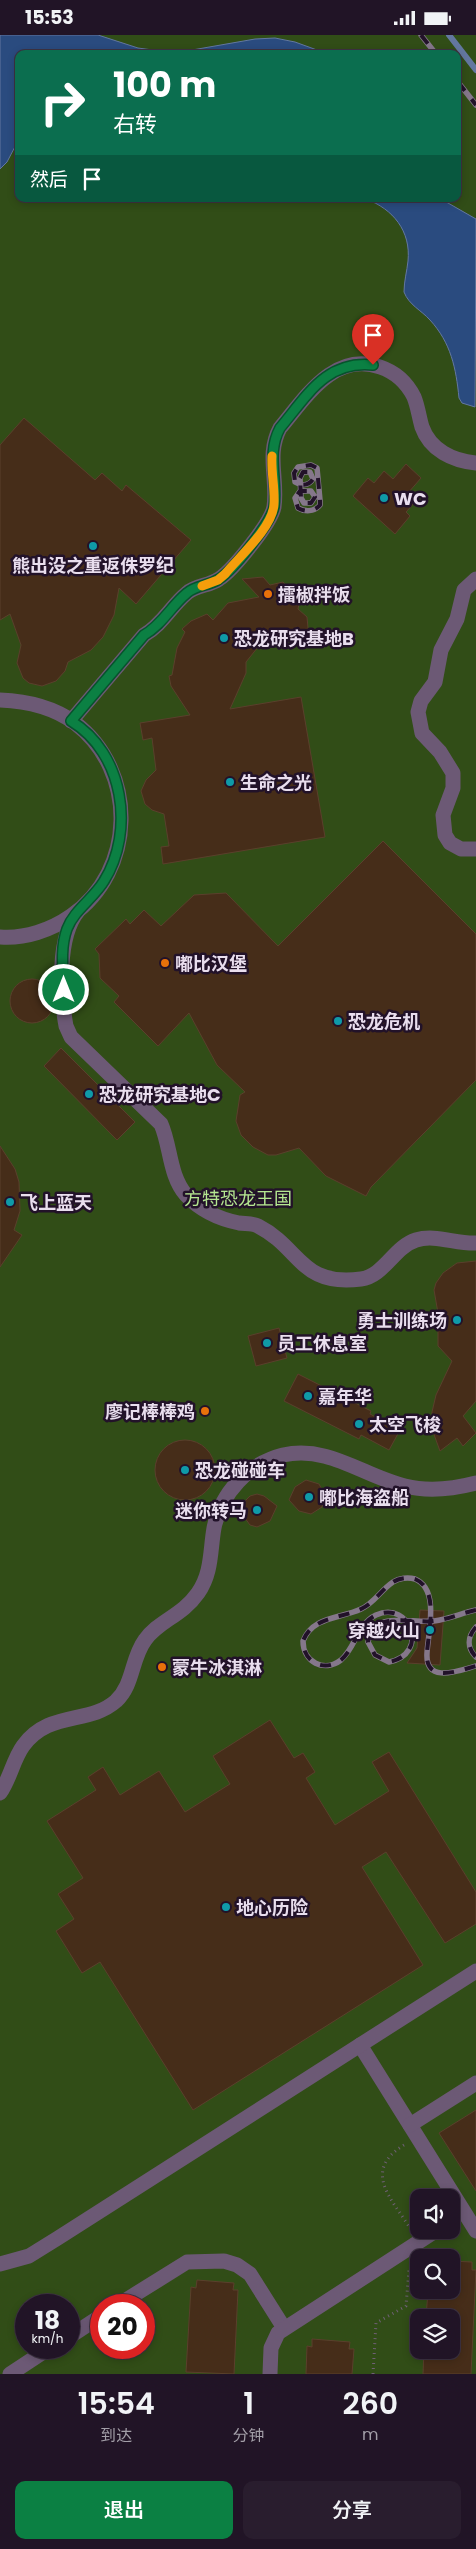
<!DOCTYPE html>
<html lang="zh">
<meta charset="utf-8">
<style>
:root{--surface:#211426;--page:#291d2e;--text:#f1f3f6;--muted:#a29ea7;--line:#3e3343;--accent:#0b8043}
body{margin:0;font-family:Poppins,"Noto Sans SC",sans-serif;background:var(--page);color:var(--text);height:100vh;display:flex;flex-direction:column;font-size:19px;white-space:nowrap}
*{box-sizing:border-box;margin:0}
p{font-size:16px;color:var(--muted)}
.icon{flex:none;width:28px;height:28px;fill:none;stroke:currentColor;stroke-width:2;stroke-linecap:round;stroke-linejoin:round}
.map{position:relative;height:2339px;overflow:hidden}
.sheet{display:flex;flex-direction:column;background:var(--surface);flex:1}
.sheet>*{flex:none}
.top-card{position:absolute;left:15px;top:15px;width:446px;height:152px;border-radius:10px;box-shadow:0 2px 8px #0003,0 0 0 1px var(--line);background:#0b6e4f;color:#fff;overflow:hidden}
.controls{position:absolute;left:410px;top:2154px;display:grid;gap:10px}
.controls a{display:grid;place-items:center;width:50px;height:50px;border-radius:10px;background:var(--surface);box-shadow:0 2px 8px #0003,0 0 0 1px var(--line);font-size:25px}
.speed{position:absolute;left:15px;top:2259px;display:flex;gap:10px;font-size:25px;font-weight:700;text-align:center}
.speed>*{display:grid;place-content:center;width:65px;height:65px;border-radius:50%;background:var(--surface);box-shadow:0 2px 8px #0003,0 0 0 1px var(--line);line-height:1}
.speed small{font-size:12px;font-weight:400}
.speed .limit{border:8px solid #d22;background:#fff;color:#111}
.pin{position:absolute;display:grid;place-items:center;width:42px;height:42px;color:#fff;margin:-51px -21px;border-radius:50% 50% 50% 0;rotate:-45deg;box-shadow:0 0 5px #0007}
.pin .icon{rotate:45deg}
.me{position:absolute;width:55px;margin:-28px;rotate:0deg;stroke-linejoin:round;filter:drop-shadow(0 0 4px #0008)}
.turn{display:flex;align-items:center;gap:18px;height:105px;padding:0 15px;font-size:22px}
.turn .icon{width:65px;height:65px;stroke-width:2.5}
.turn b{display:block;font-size:35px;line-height:42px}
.then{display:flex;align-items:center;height:48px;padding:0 15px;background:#0003;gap:10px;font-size:19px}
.eta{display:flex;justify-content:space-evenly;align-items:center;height:85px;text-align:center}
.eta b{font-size:30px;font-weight:600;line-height:35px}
.button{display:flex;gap:10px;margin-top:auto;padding:10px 15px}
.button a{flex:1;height:58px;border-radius:10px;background:var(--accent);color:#fff;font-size:20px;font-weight:600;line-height:58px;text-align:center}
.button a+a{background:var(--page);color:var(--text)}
.status{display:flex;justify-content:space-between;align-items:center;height:35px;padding:0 25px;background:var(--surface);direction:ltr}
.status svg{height:14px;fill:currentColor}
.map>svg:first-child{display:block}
.green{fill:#314d17;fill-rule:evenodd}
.water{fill:#2a4b7f;stroke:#6377a0}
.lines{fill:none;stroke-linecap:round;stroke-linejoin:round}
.stream{stroke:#6377a0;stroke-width:6}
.building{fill:#462d19;stroke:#5a402c}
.path{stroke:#6f6075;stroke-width:3;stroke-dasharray:1 4;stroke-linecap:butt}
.minor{stroke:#6c5975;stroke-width:15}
.rail-casing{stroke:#85778b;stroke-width:5.5}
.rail{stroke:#221229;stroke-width:4;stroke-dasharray:11;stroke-linecap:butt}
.route-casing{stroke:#07532c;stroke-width:12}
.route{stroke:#0b8043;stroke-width:9}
.slow{stroke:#f59e0b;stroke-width:9}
.culture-dot{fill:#0f9aa8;stroke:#221229;stroke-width:2}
.food-dot{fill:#e8710a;stroke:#221229;stroke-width:2}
.labels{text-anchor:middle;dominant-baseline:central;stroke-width:5;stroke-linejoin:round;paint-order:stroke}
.poi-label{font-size:18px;font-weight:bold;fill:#e9deee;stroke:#221229;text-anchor:start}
.park-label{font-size:18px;fill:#b5e790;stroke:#221229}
</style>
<div class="status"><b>15:53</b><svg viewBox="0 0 49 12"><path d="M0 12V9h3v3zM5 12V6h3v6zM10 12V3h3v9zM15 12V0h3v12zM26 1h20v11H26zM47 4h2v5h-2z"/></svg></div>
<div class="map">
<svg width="476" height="2339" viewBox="0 0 476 2339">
<rect width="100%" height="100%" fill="#2c1b33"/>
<path class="green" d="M0,0H476V2339H0ZM19,19H458V164H19ZM419,2162H451V2195H419ZM419,2222H451V2255H419ZM26,2270H69V2312H26ZM101,2270H144V2312H101ZM419,2282H451V2315H419Z"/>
<g class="water">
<path d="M0,0H98L138,13L175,18L255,4L275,3L295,7L328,19H19V104L7,127L0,134Z"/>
<path d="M366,164H441L476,184L475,372L462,368L459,363C456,333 451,308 430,285C421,275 409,270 404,257C404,246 407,236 408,226C411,196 393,174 366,164Z"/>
</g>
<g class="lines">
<path class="stream" d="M449,0L476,35"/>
</g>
<g class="building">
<path d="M24,383L95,445L102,438L122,456L126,450L191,505L136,569L119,553L114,580L103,602L91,615L68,627L65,636L56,646L42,651L29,648L23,643L17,628L21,610L10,579L0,585V410Z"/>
<path d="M406,429L421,443L408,458L416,466L406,477L410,481L395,499L353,461L368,443L374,448L384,436L393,444Z"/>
<path d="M263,542L270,550L283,547L300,564L298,574L307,582L309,604L296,593L279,613L266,602L246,627V638L230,674L301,662L325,802L163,829L161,812L169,811L164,779L152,775L145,769L141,756L146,745L156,735L152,703L143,705L140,688L190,680L171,651L169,641L172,640L177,613L185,597L182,594L191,586L207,579L213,585L228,568L259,562L242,544Z"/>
<path d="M383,806L476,899V1045L371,1152L366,1161L326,1141L299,1113L276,1120H268L253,1112L241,1100L236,1086L240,1060L245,1057L217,1030L189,978L158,1011L114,967L119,961L100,943L99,919L95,914L126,884L130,889L144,875L161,891L194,860L226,858L278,911Z"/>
<circle cx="32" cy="966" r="22"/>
<path d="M61,1013L135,1087L117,1105L44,1031Z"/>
<path d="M0,1111L15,1134L19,1147L20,1176L14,1195L22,1200L0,1232Z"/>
<path d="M476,1226V1366L463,1381L476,1398L463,1411L457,1403L440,1416L432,1394V1377L436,1360L452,1326L438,1311V1278L434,1255L436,1248L443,1238L457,1228Z"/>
<path d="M279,1293L287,1323L256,1331L248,1301Z"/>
<path d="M298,1339L371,1376L370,1379L400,1395L389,1415L361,1400L359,1404L284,1366Z"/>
<circle cx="185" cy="1435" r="30"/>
<path d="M306,1445L319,1449L325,1460L322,1472L311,1479L299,1476L289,1465L295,1452Z"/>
<path d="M257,1459L264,1461L277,1471L270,1486L257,1492L250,1490L242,1479L245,1466L250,1461Z"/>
<path d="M420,1575L444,1576L440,1630L407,1628L417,1613Z"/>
<path d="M270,1685L294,1723L303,1718L315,1737L306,1743L335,1790L389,1756L372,1727L389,1717L476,1857V1889L445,1908L386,1817L362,1832L423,1930L193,2075L100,1927L82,1938L56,1896L74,1884L58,1859L83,1843L47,1786L96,1755L88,1742L103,1732L120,1760L159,1736L185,1777L230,1749L213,1721Z"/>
<path d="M476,2075V2156L439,2098Z"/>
<path d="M451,2226L472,2227V2235H476L471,2339H423L424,2315H451V2282H426L428,2257L451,2255Z"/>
<path d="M197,2245L234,2248L233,2255H238L234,2339L186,2337L191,2252L196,2253Z"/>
<path d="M312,2304L350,2307L349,2314H354L352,2339H306L307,2311L312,2312Z"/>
</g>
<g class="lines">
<g class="path">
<path d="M404,2110C362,2136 391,2163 410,2193"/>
<path d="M373,2339L376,2288L406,2271L409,2235"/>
</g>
<g class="minor">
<path d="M476,544L464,555L457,584L441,615L435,647L421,666L418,677L422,698L440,717L453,738V753L443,780L445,800L450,808L461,814H476"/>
<path d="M0,665C27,666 53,672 75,688C138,736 136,836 71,881C51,895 25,904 0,902"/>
<path d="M71,686L144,600C162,590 171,571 187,558C196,550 209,551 219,544C233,535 271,488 274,472C278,444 266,419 280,393C306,362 334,316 380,332C395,337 407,348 414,362C418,372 419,382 422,392C430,415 453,426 476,428"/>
<path d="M78,876C57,902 60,958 66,991L71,1002L161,1089C171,1112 169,1140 186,1160C200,1175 219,1184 239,1188C245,1189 252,1188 258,1191C301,1213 300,1252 361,1244C384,1241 394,1212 416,1205C435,1199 456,1209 476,1208"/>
<path d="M0,1758C10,1744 13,1725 23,1711C49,1675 89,1690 116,1666C134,1649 131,1624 145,1605C158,1586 182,1581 198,1558C212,1538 210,1516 214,1493C221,1458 248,1429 283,1420C329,1410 363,1441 405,1451C429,1457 453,1454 476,1448"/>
<path d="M360,2010L476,2196"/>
<path d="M410,2090L476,2048"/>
<path d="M0,2229L29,2221L58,2203L476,1936"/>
<path d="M118,2270L187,2227L224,2226L237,2230L250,2239L284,2293"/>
<path d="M69,2302L101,2281"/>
<path d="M10,2339L51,2312"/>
<path d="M270,2339L271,2313L278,2298L437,2195"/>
</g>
<g class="rail-casing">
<g id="rail">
<path d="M421,0L436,19"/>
<path d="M458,47L476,70"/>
<path d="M300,443L303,437H310L313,444C309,451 301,451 295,447L294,438L298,432L311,430L317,433L320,465V470C314,477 305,477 298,473L295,463L300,456H311L315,462L311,468H304L301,463L300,443"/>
<path d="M476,1575C462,1578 449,1584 434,1586C411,1589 373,1574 368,1607L375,1620L389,1627C430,1619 411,1565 376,1580C357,1589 356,1612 341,1625C324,1638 303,1627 303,1606C313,1581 340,1584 361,1574C374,1568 381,1555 393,1547C399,1543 408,1542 415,1544C440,1554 428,1598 427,1618C425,1649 458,1636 476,1631"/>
<path d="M476,1592C467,1602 467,1613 476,1622"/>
</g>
</g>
<use href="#rail" class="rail"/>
</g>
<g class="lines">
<g class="route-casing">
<path id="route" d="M64,955C63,935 60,913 67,894C74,875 94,863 104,846C135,796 124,718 71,686L144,600C162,590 171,571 187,558C196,550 209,551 219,544C233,535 271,488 274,472C278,444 266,419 280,393C307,361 326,325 373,330"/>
</g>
<use href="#route" class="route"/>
<path class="slow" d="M202,551L218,545L225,539C240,521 273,492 274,469C275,453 271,437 272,421"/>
</g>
<g class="culture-dot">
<circle cx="384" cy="463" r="5"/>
<circle cx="93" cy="511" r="5"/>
<circle cx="224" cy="603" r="5"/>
<circle cx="230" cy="747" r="5"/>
<circle cx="338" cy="986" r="5"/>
<circle cx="89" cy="1059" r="5"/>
<circle cx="10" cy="1167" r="5"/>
<circle cx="457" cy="1285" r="5"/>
<circle cx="267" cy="1308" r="5"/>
<circle cx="308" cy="1361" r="5"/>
<circle cx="359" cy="1389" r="5"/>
<circle cx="185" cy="1435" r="5"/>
<circle cx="309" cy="1462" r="5"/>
<circle cx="257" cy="1475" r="5"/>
<circle cx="430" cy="1595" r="5"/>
<circle cx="226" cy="1872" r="5"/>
</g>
<g class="food-dot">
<circle cx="268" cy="559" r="5"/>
<circle cx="165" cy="928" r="5"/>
<circle cx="205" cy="1376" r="5"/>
<circle cx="162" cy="1632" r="5"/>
</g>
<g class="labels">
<g class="poi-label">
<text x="394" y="463">WC</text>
<text x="93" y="530" text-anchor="middle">熊出没之重返侏罗纪</text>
<text x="278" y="559">擂椒拌饭</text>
<text x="234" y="603">恐龙研究基地B</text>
<text x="240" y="747">生命之光</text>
<text x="175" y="928">嘟比汉堡</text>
<text x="348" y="986">恐龙危机</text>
<text x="99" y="1059">恐龙研究基地C</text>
<text x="20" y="1167">飞上蓝天</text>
<text x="447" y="1285" text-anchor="end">勇士训练场</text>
<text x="277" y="1308">员工休息室</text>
<text x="318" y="1361">嘉年华</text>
<text x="195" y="1376" text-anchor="end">廖记棒棒鸡</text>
<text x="369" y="1389">太空飞梭</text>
<text x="195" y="1435">恐龙碰碰车</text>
<text x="319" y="1462">嘟比海盗船</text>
<text x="247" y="1475" text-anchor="end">迷你转马</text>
<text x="420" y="1595" text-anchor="end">穿越火山</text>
<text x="172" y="1632">蒙牛冰淇淋</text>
<text x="236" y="1872">地心历险</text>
</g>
<g class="park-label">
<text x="238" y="1163">方特恐龙王国</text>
</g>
</g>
</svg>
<div class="controls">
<a><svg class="icon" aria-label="sound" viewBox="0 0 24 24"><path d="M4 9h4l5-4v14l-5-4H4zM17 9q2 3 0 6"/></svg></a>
<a><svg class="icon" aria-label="search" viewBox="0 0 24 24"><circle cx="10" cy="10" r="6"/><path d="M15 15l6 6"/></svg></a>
<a><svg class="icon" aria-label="layers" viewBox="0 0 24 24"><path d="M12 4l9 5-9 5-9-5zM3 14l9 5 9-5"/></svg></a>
</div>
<div class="speed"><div>18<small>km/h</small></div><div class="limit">20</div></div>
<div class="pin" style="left:373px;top:330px;background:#d93025"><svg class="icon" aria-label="arrive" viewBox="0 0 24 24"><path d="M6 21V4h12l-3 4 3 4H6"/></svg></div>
<svg class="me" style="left:64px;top:955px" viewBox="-20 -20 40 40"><circle r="17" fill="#0b8043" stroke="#fff" stroke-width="3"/><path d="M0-11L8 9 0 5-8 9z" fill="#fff"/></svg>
<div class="top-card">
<div class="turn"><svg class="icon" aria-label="right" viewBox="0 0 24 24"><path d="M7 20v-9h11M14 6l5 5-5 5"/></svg><div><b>100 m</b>右转</div></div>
<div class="then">然后<svg class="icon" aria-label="arrive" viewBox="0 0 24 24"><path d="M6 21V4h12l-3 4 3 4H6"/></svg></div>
</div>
</div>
<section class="sheet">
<div class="eta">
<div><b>15:54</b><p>到达</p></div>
<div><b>1</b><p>分钟</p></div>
<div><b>260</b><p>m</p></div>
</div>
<div class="button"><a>退出</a><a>分享</a></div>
</section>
